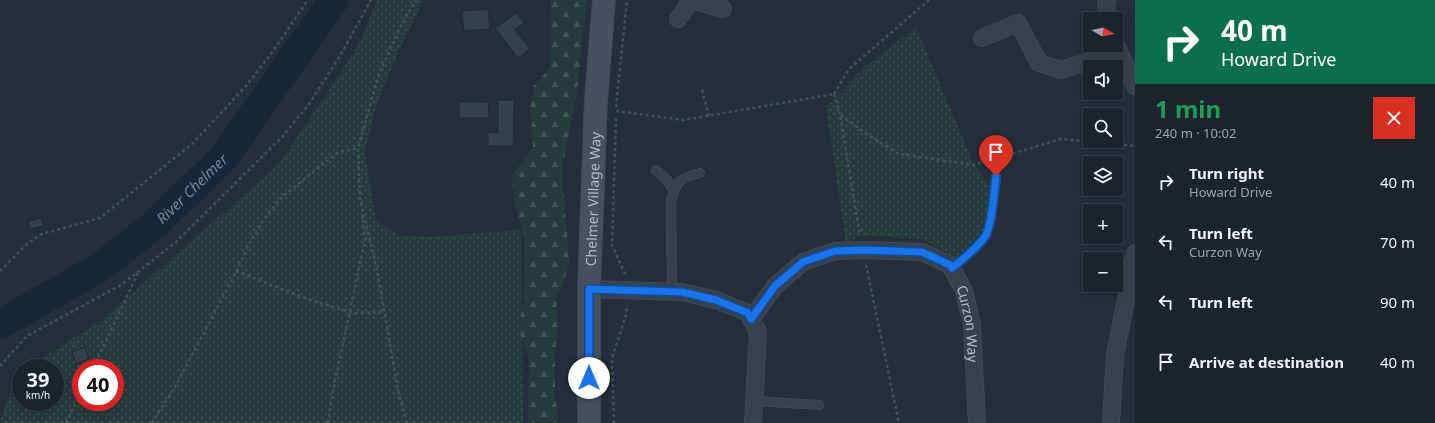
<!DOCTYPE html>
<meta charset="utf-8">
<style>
:root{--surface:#1b232c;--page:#282f38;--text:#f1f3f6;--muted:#a0a4a9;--line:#394048}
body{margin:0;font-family:"Noto Sans",sans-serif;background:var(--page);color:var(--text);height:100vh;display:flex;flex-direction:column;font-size:15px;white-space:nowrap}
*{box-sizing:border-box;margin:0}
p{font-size:13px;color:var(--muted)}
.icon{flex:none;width:22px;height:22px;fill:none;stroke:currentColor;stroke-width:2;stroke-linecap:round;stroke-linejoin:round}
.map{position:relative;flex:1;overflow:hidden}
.panel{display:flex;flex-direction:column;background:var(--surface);width:300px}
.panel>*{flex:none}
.top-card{background:#0b6e4f;color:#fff;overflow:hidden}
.needle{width:26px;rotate:99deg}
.buttons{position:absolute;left:1083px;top:12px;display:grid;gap:8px}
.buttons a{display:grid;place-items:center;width:40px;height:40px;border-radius:0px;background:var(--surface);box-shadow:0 2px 10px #0003,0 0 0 1px var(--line);font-size:20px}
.speed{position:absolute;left:12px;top:359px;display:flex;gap:8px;font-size:20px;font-weight:700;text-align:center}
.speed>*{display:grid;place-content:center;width:52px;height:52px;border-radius:50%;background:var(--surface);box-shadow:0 2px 10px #0003,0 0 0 1px var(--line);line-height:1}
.speed small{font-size:10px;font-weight:400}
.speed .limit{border:6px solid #d22;background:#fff;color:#111}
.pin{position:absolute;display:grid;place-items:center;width:34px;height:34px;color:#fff;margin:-41px -17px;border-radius:50% 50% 50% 0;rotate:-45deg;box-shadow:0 0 4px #0007}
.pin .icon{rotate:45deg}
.me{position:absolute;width:44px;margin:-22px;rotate:0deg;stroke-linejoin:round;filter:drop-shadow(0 0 3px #0008)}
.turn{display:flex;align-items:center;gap:14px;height:84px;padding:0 20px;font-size:18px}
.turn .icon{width:52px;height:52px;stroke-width:2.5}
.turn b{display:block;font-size:28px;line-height:34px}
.round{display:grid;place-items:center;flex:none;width:42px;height:42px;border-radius:0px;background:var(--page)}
.headline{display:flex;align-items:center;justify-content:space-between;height:68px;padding:0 20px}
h1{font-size:24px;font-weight:700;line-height:30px;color:#1e9e55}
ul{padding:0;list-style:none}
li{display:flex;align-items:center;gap:12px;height:60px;padding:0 20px}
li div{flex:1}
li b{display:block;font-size:15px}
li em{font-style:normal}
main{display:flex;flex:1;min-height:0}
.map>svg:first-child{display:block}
.grass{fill:url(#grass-dots);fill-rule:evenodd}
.forest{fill:url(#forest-firs)}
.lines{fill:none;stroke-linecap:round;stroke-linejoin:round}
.river{stroke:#182738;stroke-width:30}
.building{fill:#33414f;stroke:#1f2832}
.lane-casing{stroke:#414a54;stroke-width:10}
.street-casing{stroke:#414a54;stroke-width:18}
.secondary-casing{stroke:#414a54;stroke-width:24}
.path{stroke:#3f5454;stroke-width:2.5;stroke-dasharray:3 3;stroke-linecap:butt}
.lane{stroke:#38414b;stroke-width:8}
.street{stroke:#38414b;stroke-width:16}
.secondary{stroke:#46505e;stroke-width:22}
.route-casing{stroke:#114b97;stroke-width:10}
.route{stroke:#1a73e8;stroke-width:7}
.labels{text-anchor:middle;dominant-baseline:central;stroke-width:4;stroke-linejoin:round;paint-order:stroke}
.street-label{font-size:14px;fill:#b3bcc7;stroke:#1d2630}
.water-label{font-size:15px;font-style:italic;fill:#6e88a4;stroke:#1d2630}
</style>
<main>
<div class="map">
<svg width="1135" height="423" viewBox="0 0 1135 423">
<defs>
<pattern id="grass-dots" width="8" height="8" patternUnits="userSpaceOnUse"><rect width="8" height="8" fill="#263b3c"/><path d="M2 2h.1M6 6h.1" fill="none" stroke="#435557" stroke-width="1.8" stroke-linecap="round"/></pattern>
<pattern id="forest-firs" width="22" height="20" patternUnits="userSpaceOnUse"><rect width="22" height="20" fill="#263b3c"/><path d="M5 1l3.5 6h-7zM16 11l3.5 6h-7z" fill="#435557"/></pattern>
</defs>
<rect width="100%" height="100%" fill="#242f3b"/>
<g class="grass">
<path d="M377,0H424L401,46L375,109L365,151L376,221L398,235L429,237L521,230L523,423H1L0,420L17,375L21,372V402H55V368H28L102,320L278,165L339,76L363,36ZM81,368H115V402H81Z"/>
<path d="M916,27L974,165L994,191L984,234L957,258L921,239L860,235L846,244L826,107L865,67Z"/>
</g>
<path class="forest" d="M551,0H587L577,92L562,170L569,262L564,281L556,297L558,317L555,357V393L559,423H528L529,358L518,328L524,303L525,239L514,203L512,175L533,147L530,110L534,85L550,68Z"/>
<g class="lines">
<path class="river" id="s1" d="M0,324L97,269L153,226L224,157L334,0"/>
</g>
<g class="building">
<path d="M488,9L490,29L464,31L462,11Z"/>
<path d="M516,13L524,23L515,30L530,49L518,58L495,28Z"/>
<path d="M498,100H514L513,146H488V132L498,133Z"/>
<path d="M459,102H488L489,118H459Z"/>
<path d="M41,218L43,226L30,229L28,221Z"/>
<path d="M85,347L89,359L76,364L72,352Z"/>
</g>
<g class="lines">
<g class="lane-casing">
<g id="lane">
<path d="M656,170L668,181L674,192"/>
<path d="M952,268C961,261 981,245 986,235C993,220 994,192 996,175"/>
<path d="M672,292L671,201C677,181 679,178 700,173"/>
<path d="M754,401L819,405"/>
</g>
</g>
<g class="street-casing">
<g id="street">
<path d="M691,0L723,9"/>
<path d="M1107,0L1106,9L1109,19"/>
<path d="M678,19L691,1"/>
<path d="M982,38L1018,23L1039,63L1061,70L1087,62L1118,51"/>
<path d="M1116,45L1135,86"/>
<path d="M589,289L682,292L716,300L748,313L758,332L753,423"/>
<path id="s2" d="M751,319L775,286L803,262L835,251L864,250L922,252L950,265L964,291L972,325L977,423"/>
<path d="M1111,423L1115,355L1135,253"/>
</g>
</g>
<g class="secondary-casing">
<g id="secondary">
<path id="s3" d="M589,423V289L596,100L604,0"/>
</g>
</g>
<g class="path">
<path d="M702,90L709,116"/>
<path d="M834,94L840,114L860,235"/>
<path d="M834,94L849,69L929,0"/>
<path d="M616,107L627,0"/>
<path d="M616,111L683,120L834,94"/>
<path d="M841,115L868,135L899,154L974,165L1061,139L1135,146"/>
<path d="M616,118L612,245L625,274"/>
<path d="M866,265L899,423"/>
<path d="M0,271L28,243L42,234L100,218L192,144L246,86L273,51L308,0"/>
<path d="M236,271L307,299L350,312L355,313L384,312"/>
<path d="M0,366L27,336L121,285L175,243L283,136L309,104L340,56L371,0"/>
<path d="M93,368L138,273"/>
<path d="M66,423L81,392"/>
<path d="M152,423L176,385L230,284L253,237L264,219L281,198L337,153L358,148"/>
<path d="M328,423L333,391L365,240L362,211"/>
<path d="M407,423L398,390L377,270L360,198L358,148L378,77L400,27L416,0"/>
<path d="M614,423L612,358L626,315L627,305"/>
</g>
<use href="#lane" class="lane"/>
<use href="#street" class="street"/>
<use href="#secondary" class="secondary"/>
</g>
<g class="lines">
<g class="route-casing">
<path id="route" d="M589,378V289L682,292L716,300L748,313L751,319L775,286L803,262L835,251L864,250L922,252L950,265L952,268C961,261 981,244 986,235C993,220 994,192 996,176"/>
</g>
<use href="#route" class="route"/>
</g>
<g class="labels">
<g class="street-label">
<text stroke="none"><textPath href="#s3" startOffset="224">Chelmer Village Way</textPath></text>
<text stroke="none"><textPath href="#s2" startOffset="292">Curzon Way</textPath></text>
</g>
<g class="water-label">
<text stroke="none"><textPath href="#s1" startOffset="236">River Chelmer</textPath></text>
</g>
</g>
</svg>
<div class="buttons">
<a><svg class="needle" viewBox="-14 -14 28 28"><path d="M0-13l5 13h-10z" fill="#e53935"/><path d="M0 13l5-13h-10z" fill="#a0a4a9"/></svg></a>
<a><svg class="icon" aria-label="sound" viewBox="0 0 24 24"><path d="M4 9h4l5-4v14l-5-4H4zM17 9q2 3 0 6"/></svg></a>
<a><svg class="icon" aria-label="search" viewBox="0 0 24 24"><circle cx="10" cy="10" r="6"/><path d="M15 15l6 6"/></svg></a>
<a><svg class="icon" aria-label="layers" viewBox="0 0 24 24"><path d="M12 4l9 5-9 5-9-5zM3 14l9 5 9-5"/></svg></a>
<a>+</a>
<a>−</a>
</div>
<div class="speed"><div>39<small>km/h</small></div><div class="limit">40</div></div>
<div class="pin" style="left:996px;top:176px;background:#d93025"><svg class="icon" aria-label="arrive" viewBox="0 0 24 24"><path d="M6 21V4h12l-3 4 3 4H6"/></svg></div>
<svg class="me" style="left:589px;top:378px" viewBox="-20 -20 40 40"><circle r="19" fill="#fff"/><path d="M0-13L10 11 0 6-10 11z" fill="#1a73e8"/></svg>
</div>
<section class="panel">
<div class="top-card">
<div class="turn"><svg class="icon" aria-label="right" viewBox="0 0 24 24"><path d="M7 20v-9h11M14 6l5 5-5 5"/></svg><div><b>40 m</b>Howard Drive</div></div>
</div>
<div class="headline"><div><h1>1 min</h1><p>240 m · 10:02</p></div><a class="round" style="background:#d93025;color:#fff"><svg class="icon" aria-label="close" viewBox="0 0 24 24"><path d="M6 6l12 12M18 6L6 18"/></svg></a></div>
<ul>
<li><svg class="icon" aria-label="right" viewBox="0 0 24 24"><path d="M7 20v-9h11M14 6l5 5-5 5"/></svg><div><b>Turn right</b><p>Howard Drive</p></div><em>40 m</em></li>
<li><svg class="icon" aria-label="left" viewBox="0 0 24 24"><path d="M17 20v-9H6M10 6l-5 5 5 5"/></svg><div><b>Turn left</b><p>Curzon Way</p></div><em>70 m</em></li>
<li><svg class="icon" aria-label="left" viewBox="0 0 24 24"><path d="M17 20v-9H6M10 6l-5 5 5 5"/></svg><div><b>Turn left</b></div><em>90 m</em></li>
<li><svg class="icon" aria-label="arrive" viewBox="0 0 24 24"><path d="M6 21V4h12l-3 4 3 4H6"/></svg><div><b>Arrive at destination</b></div><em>40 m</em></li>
</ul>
</section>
</main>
